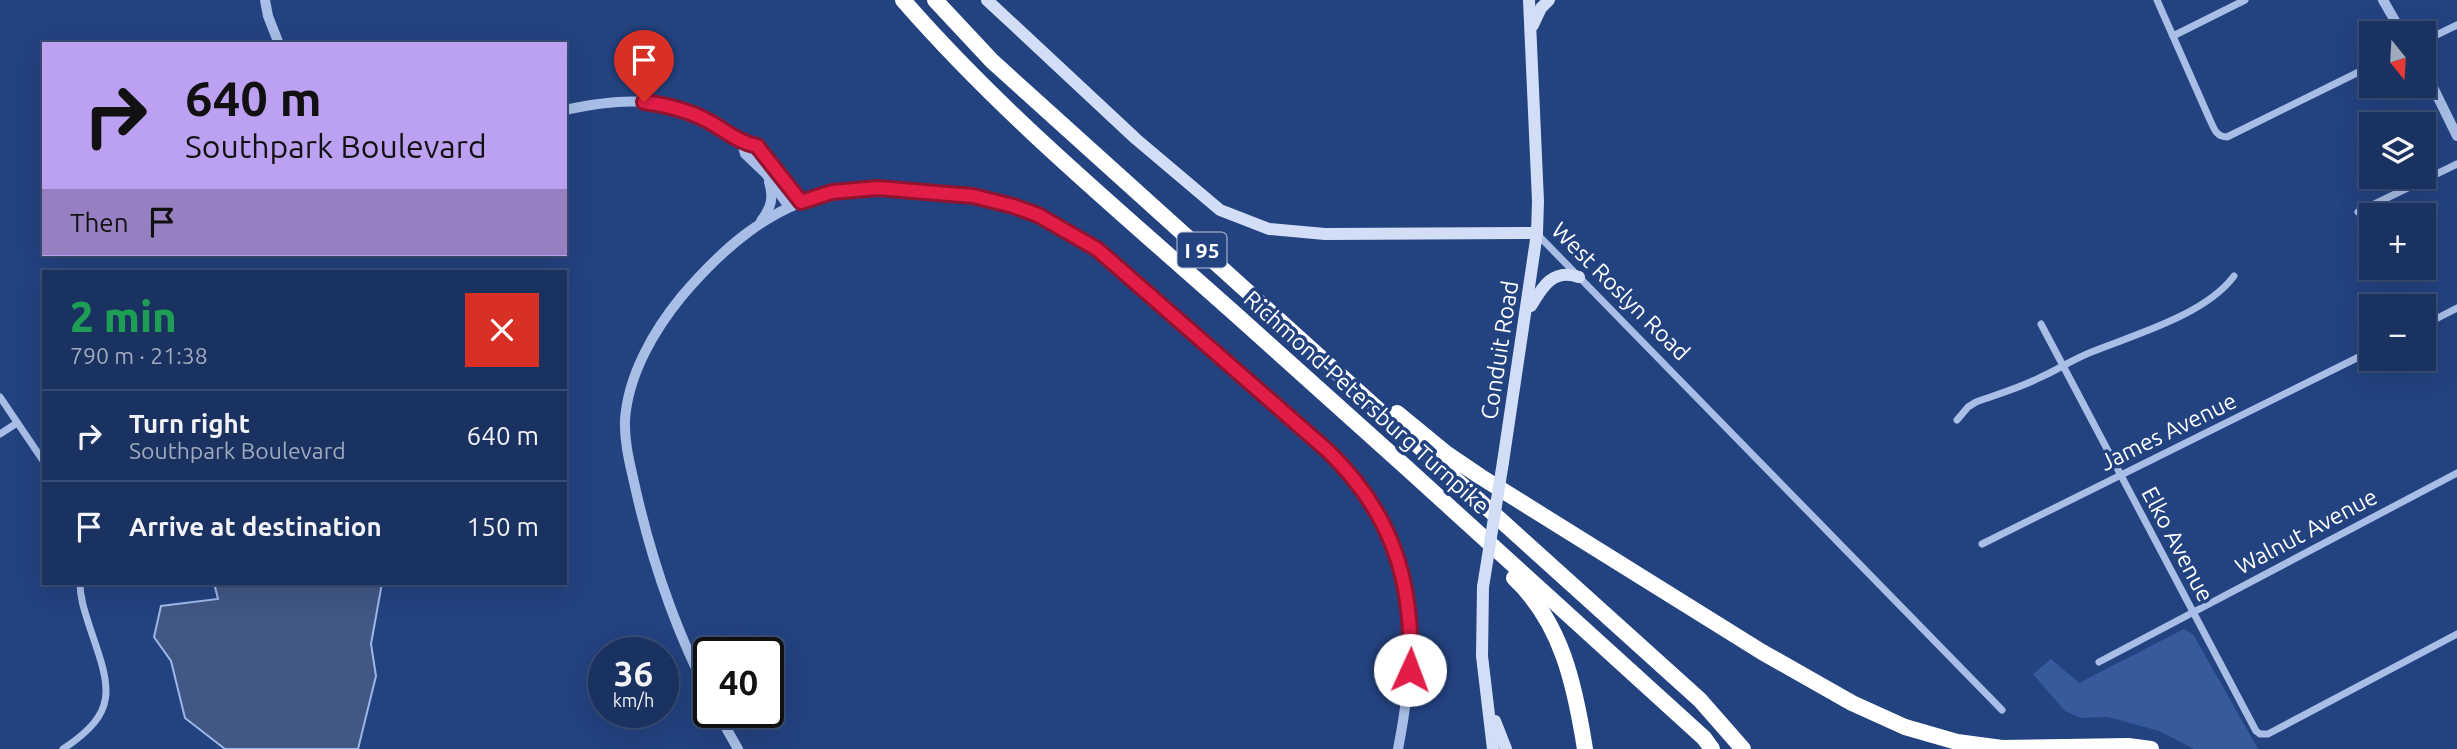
<!DOCTYPE html>
<meta charset="utf-8">
<style>
:root{--surface:#1a3260;--page:#273e69;--text:#f1f3f6;--muted:#9faabd;--line:#384d75}
body{margin:0;font-family:Ubuntu,sans-serif;background:var(--page);color:var(--text);height:100vh;display:flex;flex-direction:column;font-size:26px;white-space:nowrap}
*{box-sizing:border-box;margin:0}
p{font-size:23px;color:var(--muted)}
.icon{flex:none;width:38px;height:38px;fill:none;stroke:currentColor;stroke-width:2;stroke-linecap:round;stroke-linejoin:round}
.map{position:relative;flex:1;overflow:hidden}
.sheet{position:absolute;left:42px;top:270px;width:525px;height:315px;display:flex;flex-direction:column;background:var(--surface);border-radius:0px;box-shadow:0 7px 28px #0002,0 0 0 2px var(--line)}
.sheet>*{flex:none}
.guide{position:absolute;left:42px;top:42px;width:525px;height:214px;border-radius:0px;box-shadow:0 7px 28px #0002,0 0 0 2px var(--line);background:#bca0f2;color:#111;overflow:hidden}
.needle{width:46px;rotate:162deg}
.buttons{position:absolute;left:2359px;top:21px;display:grid;gap:14px}
.buttons a{display:grid;place-items:center;width:77px;height:77px;border-radius:0px;background:var(--surface);box-shadow:0 7px 28px #0002,0 0 0 2px var(--line);font-size:35px}
.speed{position:absolute;left:588px;top:637px;display:flex;gap:14px;font-size:35px;font-weight:700;text-align:center}
.speed>*{display:grid;place-content:center;width:91px;height:91px;border-radius:50%;background:var(--surface);box-shadow:0 7px 28px #0002,0 0 0 2px var(--line);line-height:1}
.speed small{font-size:18px;font-weight:400}
.speed .limit{border:4px solid #111;border-radius:10px;background:#fff;color:#111}
.pin{position:absolute;display:grid;place-items:center;width:60px;height:60px;color:#fff;margin:-72px -30px;border-radius:50% 50% 50% 0;rotate:-45deg;box-shadow:0 0 7px #0007}
.pin .icon{rotate:45deg}
.me{position:absolute;width:77px;margin:-38px;rotate:2deg;stroke-linejoin:round;filter:drop-shadow(0 0 5px #0008)}
.turn{display:flex;align-items:center;gap:24px;height:147px;padding:0 28px;font-size:32px}
.turn .icon{width:91px;height:91px;stroke-width:2.5}
.turn b{display:block;font-size:49px;line-height:60px}
.then{display:flex;align-items:center;height:66px;padding:0 28px;background:#0003;gap:14px;font-size:26px}
.round{display:grid;place-items:center;flex:none;width:74px;height:74px;border-radius:0px;background:var(--page)}
.head{display:flex;align-items:center;justify-content:space-between;height:119px;padding:0 28px}
h1{font-size:42px;font-weight:800;line-height:52px;color:#1e9e55}
ul{padding:0;list-style:none}
li{display:flex;align-items:center;gap:21px;height:91px;padding:0 28px;border-top:2px solid var(--line)}
li div{flex:1}
li b{display:block;font-size:26px}
li em{font-style:normal}
.map>svg:first-child{display:block}
.green{fill:#375a9d}
.water{fill:#415784;stroke:#9cb8e8;stroke-width:2}
.lines{fill:none;stroke-linecap:round;stroke-linejoin:round}
.minor{stroke:#a8bee7;stroke-width:7}
.tertiary{stroke:#a8bee7;stroke-width:10}
.secondary{stroke:#d2def6;stroke-width:12}
.motorway{stroke:#fff;stroke-width:16}
.secondary-bridge{stroke:#d2def6;stroke-width:12}
.route-casing{stroke:#92132f;stroke-width:18}
.route{stroke:#e11d48;stroke-width:12}
.labels{text-anchor:middle;dominant-baseline:central;stroke-width:7;stroke-linejoin:round;paint-order:stroke}
.shield{fill:#234280;stroke:#bdc6d9;stroke-width:2}
.shield-label{font-size:21px;font-weight:bold;fill:#fff}
.street-label{font-size:23px;fill:#fff;stroke:#234280}
</style>
<div class="map">
<svg width="2457" height="749" viewBox="0 0 2457 749">
<rect width="100%" height="100%" fill="#234280"/>
<path class="green" d="M2184,629L2193,634L2258,749H2194L2159,731L2108,717L2081,718L2065,711L2033,674L2051,659L2079,683Z"/>
<path class="water" d="M214,583H382L371,644L376,676L358,749H225L185,718L171,661L154,637L161,606L218,599Z"/>
<g class="lines">
<g class="minor">
<path d="M2157,0L2210,120C2214,128 2216,137 2227,137L2371,66"/>
<path d="M2173,36L2245,0"/>
<path d="M2424,41L2457,25"/>
<path d="M2358,212L2457,164"/>
<path d="M1537,234L2002,710"/>
<path d="M2041,324L2256,731L2260,734H2268L2457,634"/>
<path d="M2424,325L2457,308"/>
<path d="M0,397L44,462"/>
<path d="M1957,420L1968,407L1976,402C1998,394 2020,388 2041,377C2059,369 2075,358 2094,351C2137,334 2206,314 2234,276"/>
<path d="M0,434L17,423"/>
<path d="M1982,544L2371,351"/>
<path d="M2099,662L2457,473"/>
<path d="M63,749C119,712 111,689 91,631C86,615 80,600 80,583"/>
</g>
<g class="tertiary">
<path d="M265,0L268,16L279,44"/>
<path d="M2383,0L2402,33"/>
<path d="M2424,69L2457,136"/>
<path d="M565,110C616,99 661,95 709,121C726,131 738,142 757,146L801,202"/>
<path d="M742,143L745,154L766,174L789,207"/>
<path d="M761,221C771,208 774,198 769,182"/>
<path d="M709,695C676,631 652,561 636,491C631,468 624,444 625,420C628,375 654,330 682,296C722,249 771,205 833,193C863,186 893,189 923,191C959,194 995,198 1029,211C1081,231 1119,269 1160,305C1217,353 1272,403 1328,451C1416,537 1421,634 1398,749"/>
<path d="M717,712L738,749"/>
</g>
<g class="secondary">
<path d="M987,0L1136,139L1220,210L1269,229L1325,234L1537,233"/>
<path d="M1533,25L1541,8L1549,0"/>
<path d="M1531,306C1542,287 1553,268 1579,277"/>
<path d="M1503,462L1537,233L1538,201L1529,0"/>
<path d="M1483,587L1482,656L1493,749"/>
<path d="M1495,721L1506,749"/>
</g>
<g class="motorway">
<path d="M903,0C1002,114 1120,211 1233,312C1391,453 1547,595 1704,738L1712,749"/>
<path d="M935,0L992,61L1700,700L1743,749"/>
<path d="M1397,413L1447,454L1481,477L1762,652L1852,703L1905,727L1957,742L2002,748L2128,746L2151,749"/>
<path d="M1514,578C1562,623 1575,686 1585,749"/>
</g>
<path class="secondary-bridge" d="M1483,587L1503,462"/>
</g>
<g class="lines">
<g class="route-casing">
<path id="route" d="M644,102C666,105 688,110 708,121C725,130 737,142 757,146L801,202L832,192L878,188L973,196L1013,206L1038,215L1097,249L1328,451C1392,513 1414,582 1410,670"/>
</g>
<use href="#route" class="route"/>
</g>
<g class="labels">
<rect class="shield" x="1177.5" y="232.5" width="49" height="35" rx="5"/>
<g class="shield-label">
<text x="1202" y="250">I 95</text>
</g>
<g class="street-label">
<text transform="translate(1621 291) rotate(45)">West Roslyn Road</text>
<text transform="translate(1499 350) rotate(-81)">Conduit Road</text>
<text transform="translate(1367 402) rotate(42)">Richmond-Petersburg Turnpike</text>
<text transform="translate(2168 431) rotate(-26)">James Avenue</text>
<text transform="translate(2306 531) rotate(-28)">Walnut Avenue</text>
<text transform="translate(2178 544) rotate(62)">Elko Avenue</text>
</g>
</g>
</svg>
<div class="buttons">
<a><svg class="needle" viewBox="-14 -14 28 28"><path d="M0-13l5 13h-10z" fill="#e53935"/><path d="M0 13l5-13h-10z" fill="#9faabd"/></svg></a>
<a><svg class="icon" aria-label="layers" viewBox="0 0 24 24"><path d="M12 4l9 5-9 5-9-5zM3 14l9 5 9-5"/></svg></a>
<a>+</a>
<a>−</a>
</div>
<div class="speed"><div>36<small>km/h</small></div><div class="limit">40</div></div>
<div class="pin" style="left:644px;top:102px;background:#d93025"><svg class="icon" aria-label="arrive" viewBox="0 0 24 24"><path d="M6 21V4h12l-3 4 3 4H6"/></svg></div>
<svg class="me" style="left:1410px;top:670px" viewBox="-20 -20 40 40"><circle r="19" fill="#fff"/><path d="M0-13L10 11 0 6-10 11z" fill="#e11d48"/></svg>
<div class="guide">
<div class="turn"><svg class="icon" aria-label="right" viewBox="0 0 24 24"><path d="M7 20v-9h11M14 6l5 5-5 5"/></svg><div><b>640 m</b>Southpark Boulevard</div></div>
<div class="then">Then<svg class="icon" aria-label="arrive" viewBox="0 0 24 24"><path d="M6 21V4h12l-3 4 3 4H6"/></svg></div>
</div>
<section class="sheet">
<div class="head"><div><h1>2 min</h1><p>790 m · 21:38</p></div><a class="round" style="background:#d93025;color:#fff"><svg class="icon" aria-label="close" viewBox="0 0 24 24"><path d="M6 6l12 12M18 6L6 18"/></svg></a></div>
<ul>
<li><svg class="icon" aria-label="right" viewBox="0 0 24 24"><path d="M7 20v-9h11M14 6l5 5-5 5"/></svg><div><b>Turn right</b><p>Southpark Boulevard</p></div><em>640 m</em></li>
<li><svg class="icon" aria-label="arrive" viewBox="0 0 24 24"><path d="M6 21V4h12l-3 4 3 4H6"/></svg><div><b>Arrive at destination</b></div><em>150 m</em></li>
</ul>
</section>
</div>
